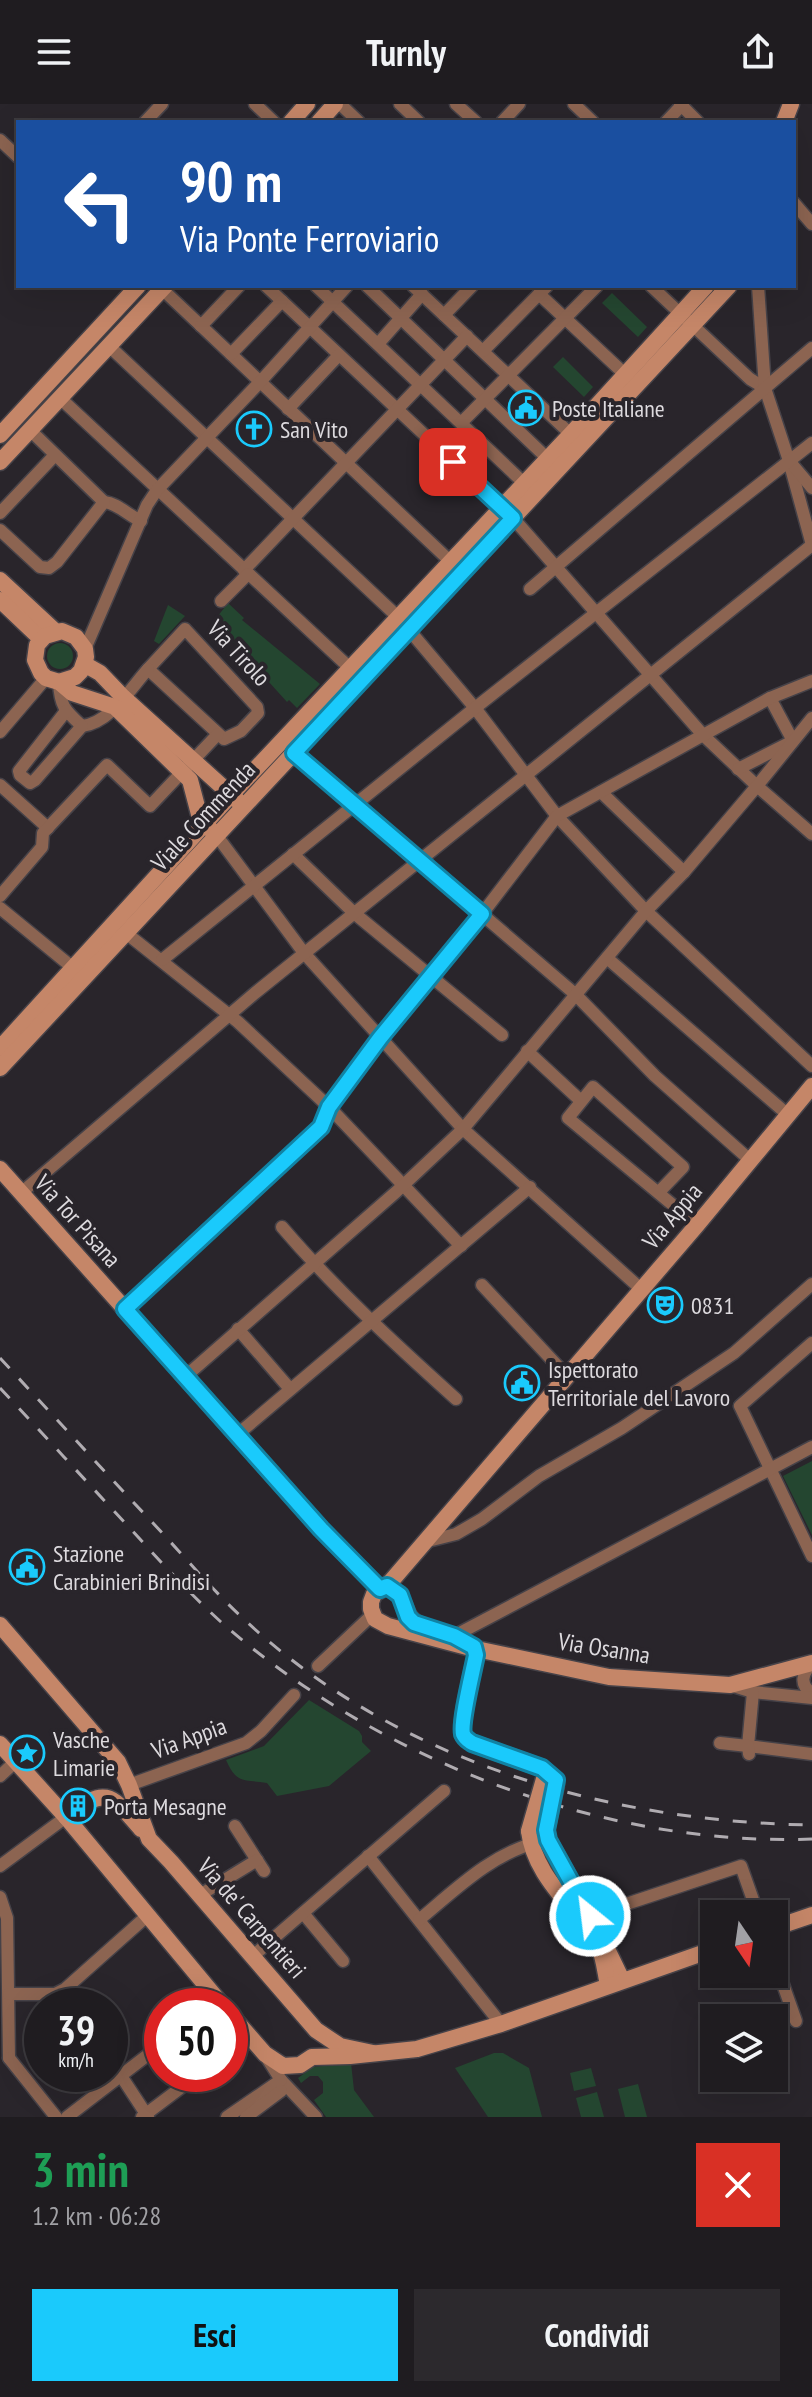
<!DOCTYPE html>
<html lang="it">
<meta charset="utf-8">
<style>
:root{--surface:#1f1c20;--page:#2c292d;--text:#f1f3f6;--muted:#a1a1a5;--line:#3c3a3e;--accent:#1acafc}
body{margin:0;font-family:"PT Sans Narrow",sans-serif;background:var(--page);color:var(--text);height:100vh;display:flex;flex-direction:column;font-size:30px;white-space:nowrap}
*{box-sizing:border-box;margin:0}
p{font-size:26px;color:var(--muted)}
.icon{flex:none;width:44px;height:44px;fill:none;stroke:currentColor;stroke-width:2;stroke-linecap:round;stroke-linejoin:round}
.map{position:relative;height:2013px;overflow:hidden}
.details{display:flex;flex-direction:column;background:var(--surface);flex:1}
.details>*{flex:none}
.hud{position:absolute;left:16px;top:16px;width:780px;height:168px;border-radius:0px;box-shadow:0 8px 32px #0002,0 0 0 2px var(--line);background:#1a4fa0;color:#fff;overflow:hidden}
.needle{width:52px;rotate:167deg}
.buttons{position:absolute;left:700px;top:1796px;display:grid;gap:16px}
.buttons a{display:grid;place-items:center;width:88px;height:88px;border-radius:0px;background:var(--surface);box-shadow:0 8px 32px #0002,0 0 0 2px var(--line);font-size:40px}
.speed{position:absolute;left:24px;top:1884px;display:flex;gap:16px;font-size:40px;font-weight:700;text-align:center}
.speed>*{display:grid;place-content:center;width:104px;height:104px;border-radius:50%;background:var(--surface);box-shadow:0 8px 32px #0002,0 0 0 2px var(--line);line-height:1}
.speed small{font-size:20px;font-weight:400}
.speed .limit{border:12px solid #d22;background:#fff;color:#111}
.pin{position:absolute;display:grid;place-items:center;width:68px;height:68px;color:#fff;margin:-34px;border-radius:16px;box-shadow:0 4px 12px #0006}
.me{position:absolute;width:88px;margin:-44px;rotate:331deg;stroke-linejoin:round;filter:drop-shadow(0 0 6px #0008)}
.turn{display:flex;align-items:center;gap:28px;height:168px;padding:0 32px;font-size:36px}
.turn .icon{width:104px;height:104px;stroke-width:2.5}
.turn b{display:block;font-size:56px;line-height:68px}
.round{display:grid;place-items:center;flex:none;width:84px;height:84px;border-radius:0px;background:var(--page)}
.headline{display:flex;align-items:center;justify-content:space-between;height:136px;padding:0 32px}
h1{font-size:48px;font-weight:600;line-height:60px;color:#1e9e55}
.action{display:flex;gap:16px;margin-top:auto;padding:16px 32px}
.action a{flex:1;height:92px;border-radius:0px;background:var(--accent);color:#111;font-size:32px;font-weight:600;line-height:92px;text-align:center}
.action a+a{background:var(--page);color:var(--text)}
header{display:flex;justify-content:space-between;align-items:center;height:104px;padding:0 32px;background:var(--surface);font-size:36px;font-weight:600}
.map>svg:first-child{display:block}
.green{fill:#244630}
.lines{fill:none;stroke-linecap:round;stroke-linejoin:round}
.street-casing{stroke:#464248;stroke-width:15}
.secondary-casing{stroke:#464248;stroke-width:19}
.street{stroke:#8c6451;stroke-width:12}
.secondary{stroke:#c58668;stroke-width:16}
.rail{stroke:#b0acb1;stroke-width:3;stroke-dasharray:14 14;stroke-linecap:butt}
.secondary-bridge-casing{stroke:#464248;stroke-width:19;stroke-linecap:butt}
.secondary-bridge{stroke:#c58668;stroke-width:16}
.route-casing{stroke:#1183a4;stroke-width:20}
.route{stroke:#1acafc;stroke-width:14}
.labels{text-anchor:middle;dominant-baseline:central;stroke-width:8;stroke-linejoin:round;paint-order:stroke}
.poi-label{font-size:24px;fill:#dddade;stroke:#29252b;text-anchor:start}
.street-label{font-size:24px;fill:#dddade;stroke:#29252b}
</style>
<header><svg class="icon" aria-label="menu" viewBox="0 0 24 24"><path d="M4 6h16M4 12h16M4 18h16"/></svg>Turnly<svg class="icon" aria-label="share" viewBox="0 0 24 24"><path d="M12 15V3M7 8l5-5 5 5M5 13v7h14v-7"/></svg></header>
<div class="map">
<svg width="812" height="2013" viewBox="0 0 812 2013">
<rect width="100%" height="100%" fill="#29252b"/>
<g class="green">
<path d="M612,189L647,223L638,233L602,199Z"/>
<path d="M563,253L593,283L584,293L553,263Z"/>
<path d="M228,499L244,514L242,516L320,580L297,604L289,596L287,598L214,517Z"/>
<path d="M168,501L185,512L159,540L154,537Z"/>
<circle cx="60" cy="552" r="13"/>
<path d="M812,1357V1431L783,1372Z"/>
<path d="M309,1596L359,1627L362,1632V1638L371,1647L329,1682L277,1692L267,1679C244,1675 237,1681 226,1656L264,1642Z"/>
<path d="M494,1949H503L529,1964L542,2013H488L455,1964Z"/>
<path d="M351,1959L354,1986L374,2013H326L314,1996L323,1989V1978L318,1972H310L301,1979L298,1974L313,1963Z"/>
<path d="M591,1964L596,1982L574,1987L570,1969Z"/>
<path d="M638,1980L647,2013H625L618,1985Z"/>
<path d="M597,1988L604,2013H581L576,1994Z"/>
</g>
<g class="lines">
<g class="street-casing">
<g id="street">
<path d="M255,0L274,18"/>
<path d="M340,0L359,18"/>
<path d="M400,0L419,18"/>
<path d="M456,0L476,18"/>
<path d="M574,0L593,18"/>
<path d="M680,0L698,18"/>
<path d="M145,18L162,0"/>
<path d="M502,18L519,0"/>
<path d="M666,18L683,0"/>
<path d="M0,36L18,53"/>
<path d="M794,99L812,120"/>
<path d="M266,182L513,414L703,631L757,682L812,730"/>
<path d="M316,182L525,380"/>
<path d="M367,182L548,355"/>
<path d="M413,182L577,336"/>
<path d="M651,182L750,275L765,284"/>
<path d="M758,182L765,284L789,357L812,441"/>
<path d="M162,185L451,458"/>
<path d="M539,190L630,275"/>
<path d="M444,211L472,182"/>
<path d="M201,222L239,182"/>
<path d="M378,240L422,190"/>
<path d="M109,242L399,514L475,604L557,712L646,807L812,962"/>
<path d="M483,247L547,182"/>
<path d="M231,250L282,197"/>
<path d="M60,294L351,565"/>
<path d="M288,305L339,251"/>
<path d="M461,319L597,182"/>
<path d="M791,359L812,384"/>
<path d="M104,398C117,399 128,411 141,417"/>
<path d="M0,409L55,351"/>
<path d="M0,426L40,463L49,464L57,458L104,398L30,326"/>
<path d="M244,466L467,232"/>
<path d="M530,485L812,244"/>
<path d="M221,497L248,470"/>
<path d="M185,525L257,603L258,609L241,627L224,635L148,565Z"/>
<path d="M85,545L147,401L157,386L260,278L347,182"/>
<path d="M59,578C60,601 64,606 82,622C110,619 130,585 148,565"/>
<path d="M66,607L19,667L20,671L30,679L35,676L82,622"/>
<path d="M0,628L46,574"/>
<path d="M294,649L575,890L655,972L750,1056"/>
<path d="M738,665L793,637L770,594"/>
<path d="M0,681L48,724"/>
<path d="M601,688L684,768"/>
<path d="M217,732L304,849L463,1025L641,1185"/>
<path d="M293,750L354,809L502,931"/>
<path d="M0,792L42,743L43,729L107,661L150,702L218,630"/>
<path d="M0,804L78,868"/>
<path d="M126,829L238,918L329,1003L461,1142"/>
<path d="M607,854L787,1010"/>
<path d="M162,856L475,604L812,339"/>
<path d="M527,947L581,997"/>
<path d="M659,1088L683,1063L593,983L568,1014L697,1121"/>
<path d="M21,1089L255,889L812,441"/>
<path d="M282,1123C335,1185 395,1240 456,1295"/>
<path d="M482,1181L567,1272"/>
<path d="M125,1205L321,1023L329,1003L380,934L482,810L557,712L770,594L812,577"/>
<path d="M238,1225L290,1285"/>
<path d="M812,1239L740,1302L812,1452"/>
<path d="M186,1272L396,1088L463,1025L646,807L684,768L757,682L812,614"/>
<path d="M238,1330L530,1083"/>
<path d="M424,1438L456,1430L482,1415L539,1372L622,1324L734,1249L812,1180"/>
<path d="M454,1532L812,1343"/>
<path d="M812,1560C802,1569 799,1581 812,1589"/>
<path d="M318,1562L372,1511"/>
<path d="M730,1581L753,1588L812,1594"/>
<path d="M753,1588L748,1642L812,1650"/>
<path d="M720,1639L748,1642L749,1650"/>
<path d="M0,1672L15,1658"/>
<path d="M129,1681L246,1639L261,1627L294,1591"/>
<path d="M235,1722L264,1767"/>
<path d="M368,1752L501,1920"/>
<path d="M0,1762L66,1713"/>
<path d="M200,1791L257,1756"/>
<path d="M0,1793L7,1814L9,1954"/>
<path d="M303,1809L343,1857"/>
<path d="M590,1812L741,1762L758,1810"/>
<path d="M419,1816C455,1786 492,1749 539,1738"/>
<path d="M253,1852L444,1687"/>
<path d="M774,1855L796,1917"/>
<path d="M9,1890H55L65,1885L147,1812"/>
<path d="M70,1894L76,1902"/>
<path d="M230,1947L250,1932"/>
<path d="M9,1954L56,2013"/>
<path d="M267,1954L281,1976L316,2013"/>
<path d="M110,1955L148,2013"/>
<path d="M67,2013L162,1940"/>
<path d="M142,2013L199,1970"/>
<path d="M227,2013L281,1976"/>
<path d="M246,2013L281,1987"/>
</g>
</g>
<g class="secondary-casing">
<g id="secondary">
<path d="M291,18L307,0"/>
<path d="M319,18L335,0"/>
<path d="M784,18L791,0"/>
<path d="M0,331L138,182"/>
<path d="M0,358L165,182"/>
<path d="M0,476L55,527"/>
<path d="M0,496L41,535"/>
<path d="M84,560L100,569L123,593L238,697"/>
<path d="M59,578L75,573L81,567L86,553L85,545L76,533L62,527L45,532L37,541L35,556L41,569L46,574L59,578L72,589L115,603L190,676L200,714L213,728"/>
<path d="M0,944L231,691L571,330L706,182"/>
<path d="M0,964L729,182"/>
<path d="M812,982L697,1121L387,1482L374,1490L371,1498V1505L375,1515L388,1522L467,1543L609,1573L730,1581L812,1559"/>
<path d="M0,1065L321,1425L380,1485"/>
<path d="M387,1482C415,1498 395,1513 428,1524"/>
<path d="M0,1521L118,1658L129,1681L149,1735L171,1758L316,1926L340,1942L373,1949"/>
<path d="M474,1543L476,1551C473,1567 460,1617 463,1630C465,1635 468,1636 472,1639L542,1664L556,1676V1681"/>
<path d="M0,1640L66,1713L223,1902"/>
<path d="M66,1713C106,1682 110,1689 141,1725"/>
<path d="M546,1726L548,1736L595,1820L622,1876"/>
<path d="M529,1727C534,1772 574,1802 597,1839C604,1851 605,1868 608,1881"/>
<path d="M774,1824L812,1811"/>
<path d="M230,1910L265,1950L283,1962L300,1961L312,1953L350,1952L417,1945L501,1920L714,1845"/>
</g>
</g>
<use href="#street" class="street"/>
<use href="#secondary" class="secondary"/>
<g class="rail">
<path d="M0,1254C51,1309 101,1364 152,1418C184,1452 214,1488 248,1519C400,1659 610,1718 812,1721"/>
<path d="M0,1284C43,1330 85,1376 128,1422C158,1455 188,1488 221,1518C376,1655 603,1743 812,1735"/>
</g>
<g class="secondary-bridge-casing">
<g id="secondary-bridge">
<path d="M546,1726L556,1681"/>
<path d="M529,1727L544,1675"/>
</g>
</g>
<use href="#secondary-bridge" class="secondary-bridge"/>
</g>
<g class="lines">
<g class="route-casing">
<path id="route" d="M453,358L513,414L294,649L482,810L380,934L329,1003L321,1023L125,1205L321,1425L377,1482L380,1485L387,1482L400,1491L408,1513L414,1519L454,1532L474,1543L476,1551C473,1567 460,1618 463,1630C465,1635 468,1636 472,1639L542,1664L556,1676L546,1726L548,1736L590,1812"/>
</g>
<use href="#route" class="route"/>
</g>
<defs>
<g id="civic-ring" transform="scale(1.8)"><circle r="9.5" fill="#29252b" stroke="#1acafc" stroke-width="1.5"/><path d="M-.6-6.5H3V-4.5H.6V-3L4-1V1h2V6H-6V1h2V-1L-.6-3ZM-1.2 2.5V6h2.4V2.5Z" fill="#1acafc"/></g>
<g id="church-ring" transform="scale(1.8)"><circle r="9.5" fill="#29252b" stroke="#1acafc" stroke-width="1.5"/><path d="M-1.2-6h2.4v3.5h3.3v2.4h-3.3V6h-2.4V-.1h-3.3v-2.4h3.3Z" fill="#1acafc"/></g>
<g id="theatre-ring" transform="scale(1.8)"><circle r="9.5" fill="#29252b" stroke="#1acafc" stroke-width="1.5"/><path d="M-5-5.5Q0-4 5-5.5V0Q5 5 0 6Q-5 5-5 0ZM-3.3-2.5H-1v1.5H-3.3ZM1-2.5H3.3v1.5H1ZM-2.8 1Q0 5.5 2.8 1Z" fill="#1acafc"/></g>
<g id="sight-ring" transform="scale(1.8)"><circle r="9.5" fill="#29252b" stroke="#1acafc" stroke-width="1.5"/><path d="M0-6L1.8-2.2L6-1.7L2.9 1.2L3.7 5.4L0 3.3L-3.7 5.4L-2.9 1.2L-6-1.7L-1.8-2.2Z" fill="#1acafc"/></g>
<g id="building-ring" transform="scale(1.8)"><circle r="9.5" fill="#29252b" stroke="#1acafc" stroke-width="1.5"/><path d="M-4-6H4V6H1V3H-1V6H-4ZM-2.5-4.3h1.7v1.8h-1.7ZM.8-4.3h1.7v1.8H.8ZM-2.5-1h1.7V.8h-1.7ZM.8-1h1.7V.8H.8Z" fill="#1acafc"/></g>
</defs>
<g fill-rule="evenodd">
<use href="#civic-ring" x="526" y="304"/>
<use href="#church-ring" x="254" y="325"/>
<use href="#theatre-ring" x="665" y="1201"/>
<use href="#civic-ring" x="522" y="1279"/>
<use href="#civic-ring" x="27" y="1463"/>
<use href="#sight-ring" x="27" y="1649"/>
<use href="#building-ring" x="78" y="1702"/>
</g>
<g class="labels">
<g class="poi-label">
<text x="552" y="304">Poste Italiane</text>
<text x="280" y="325">San Vito</text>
<text x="691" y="1201">0831</text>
<text x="548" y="1265">Ispettorato<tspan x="548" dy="28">Territoriale del Lavoro</tspan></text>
<text x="53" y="1449">Stazione<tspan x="53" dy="28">Carabinieri Brindisi</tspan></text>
<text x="53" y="1635">Vasche<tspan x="53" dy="28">Limarie</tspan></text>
<text x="104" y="1702">Porta Mesagne</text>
</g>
<g class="street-label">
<text transform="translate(239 549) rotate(47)">Via Tirolo</text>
<text transform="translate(203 712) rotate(-47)">Viale Commenda</text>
<text transform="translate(672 1112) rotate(-50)">Via Appia</text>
<text transform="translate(78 1117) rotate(48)">Via Tor Pisana</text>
<text transform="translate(604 1544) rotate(9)">Via Osanna</text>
<text transform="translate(189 1634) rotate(-20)">Via Appia</text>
<text transform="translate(252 1814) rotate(49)">Via de' Carpentieri</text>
</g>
</g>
</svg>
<div class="buttons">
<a><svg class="needle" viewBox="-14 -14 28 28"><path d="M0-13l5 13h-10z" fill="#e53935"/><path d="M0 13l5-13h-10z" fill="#a1a1a5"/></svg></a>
<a><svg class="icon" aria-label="layers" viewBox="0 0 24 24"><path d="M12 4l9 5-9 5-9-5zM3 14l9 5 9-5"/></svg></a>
</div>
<div class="speed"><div>39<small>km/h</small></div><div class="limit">50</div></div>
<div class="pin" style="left:453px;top:358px;background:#d93025"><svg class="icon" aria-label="arrive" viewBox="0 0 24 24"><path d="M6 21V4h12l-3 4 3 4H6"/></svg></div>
<svg class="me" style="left:590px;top:1812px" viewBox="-20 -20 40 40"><circle r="17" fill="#1acafc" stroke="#fff" stroke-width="3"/><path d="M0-11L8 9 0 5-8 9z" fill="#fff"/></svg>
<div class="hud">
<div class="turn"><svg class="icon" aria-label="left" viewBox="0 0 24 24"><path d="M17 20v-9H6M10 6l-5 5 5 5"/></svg><div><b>90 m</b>Via Ponte Ferroviario</div></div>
</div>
</div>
<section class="details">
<div class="headline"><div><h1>3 min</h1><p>1.2 km · 06:28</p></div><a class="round" style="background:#d93025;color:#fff"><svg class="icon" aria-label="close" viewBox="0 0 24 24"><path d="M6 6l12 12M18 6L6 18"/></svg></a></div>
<div class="action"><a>Esci</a><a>Condividi</a></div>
</section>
